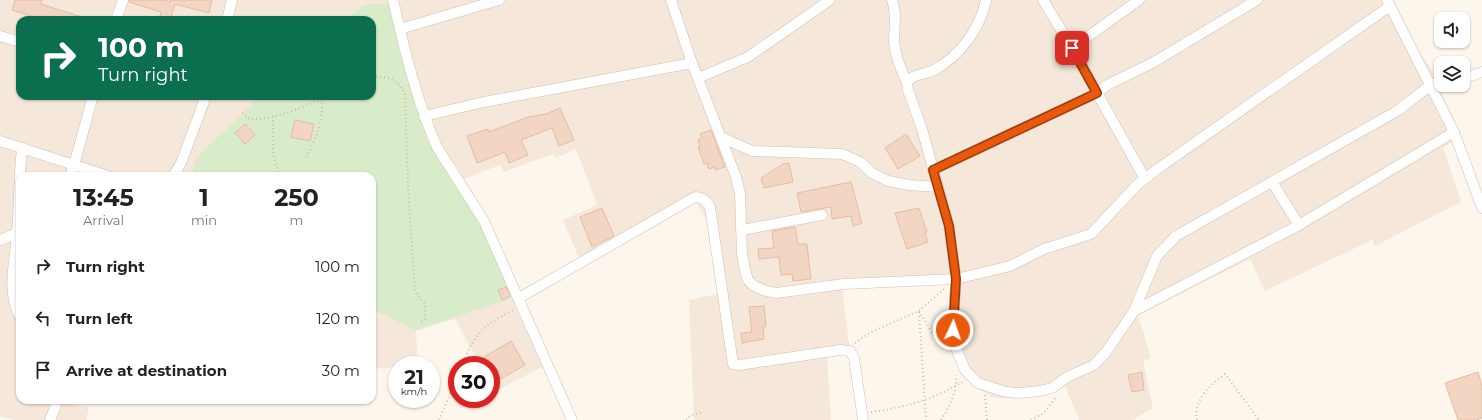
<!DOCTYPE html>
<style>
:root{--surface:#fff;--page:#f2f2f2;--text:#222;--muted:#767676}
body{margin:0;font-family:Montserrat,sans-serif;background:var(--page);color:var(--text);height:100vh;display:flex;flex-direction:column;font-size:15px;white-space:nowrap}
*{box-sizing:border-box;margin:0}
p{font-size:13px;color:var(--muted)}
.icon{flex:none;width:22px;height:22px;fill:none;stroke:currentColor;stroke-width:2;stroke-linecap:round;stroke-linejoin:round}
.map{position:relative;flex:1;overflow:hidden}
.side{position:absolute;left:16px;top:172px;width:360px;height:232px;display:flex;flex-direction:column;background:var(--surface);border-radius:12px;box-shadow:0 1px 3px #0004}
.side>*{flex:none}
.guide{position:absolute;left:16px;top:16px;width:360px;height:84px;border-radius:12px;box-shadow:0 1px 3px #0004;background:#0b6e4f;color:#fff;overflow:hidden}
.tools{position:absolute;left:1434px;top:12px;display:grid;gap:8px}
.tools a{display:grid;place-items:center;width:36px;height:36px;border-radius:8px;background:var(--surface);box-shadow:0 1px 3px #0004;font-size:20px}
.speed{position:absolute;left:388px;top:356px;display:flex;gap:8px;font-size:20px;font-weight:700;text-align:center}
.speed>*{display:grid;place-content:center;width:52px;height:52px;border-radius:50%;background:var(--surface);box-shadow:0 1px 3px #0004;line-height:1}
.speed small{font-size:10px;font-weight:400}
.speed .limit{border:6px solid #d22;background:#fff;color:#111}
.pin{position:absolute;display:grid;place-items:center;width:34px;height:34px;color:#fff;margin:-17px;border-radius:8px;box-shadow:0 2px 6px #0006}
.me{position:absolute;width:44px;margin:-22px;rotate:3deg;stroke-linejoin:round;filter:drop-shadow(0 0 3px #0008)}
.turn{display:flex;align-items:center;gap:14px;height:84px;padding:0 16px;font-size:18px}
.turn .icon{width:52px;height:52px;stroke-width:2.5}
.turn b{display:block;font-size:28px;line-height:34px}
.eta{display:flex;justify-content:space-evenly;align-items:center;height:68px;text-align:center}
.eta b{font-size:24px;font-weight:700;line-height:28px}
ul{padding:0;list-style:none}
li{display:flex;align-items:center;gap:12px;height:52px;padding:0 16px}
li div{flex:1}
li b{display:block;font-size:15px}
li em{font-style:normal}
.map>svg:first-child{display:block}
.residential{fill:#f5e8da;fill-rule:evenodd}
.green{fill:#d8ecc9}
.building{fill:#f3d5c3;stroke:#e6bba3}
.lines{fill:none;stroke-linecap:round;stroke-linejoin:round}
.minor-casing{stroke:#d1beb0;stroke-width:11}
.path{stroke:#d9b8a5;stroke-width:2;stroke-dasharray:1 3;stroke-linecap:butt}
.minor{stroke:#fff;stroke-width:10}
.route-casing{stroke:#983908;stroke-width:10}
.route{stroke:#ea580c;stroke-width:7}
</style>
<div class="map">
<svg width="1482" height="420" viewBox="0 0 1482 420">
<rect width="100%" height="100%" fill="#fdf6ec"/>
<path class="residential" d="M0,0H1393L1420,53L1433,71L1441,91L1461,135L1443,148L1461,202L1375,246L1372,240L1265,291L1250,259L1138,315L1151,358L1143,362L1153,408L1133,420H1079L1063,381L1015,398H995L978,389L959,370L953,354L950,329V280L842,288L850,351L827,354L831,420H694L689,300L714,295L719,291L720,242L696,202L581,263L563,220L597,205L576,149L555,158L553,154L504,172L500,165L464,179L487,217L550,363L494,392L491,386V365H480L455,319L416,331L418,365H397V367L372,369V176H20V400H75L74,405L89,407L86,420H14L0,416ZM20,20H372V96H20Z"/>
<path class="green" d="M390,3L426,139L481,220L512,298L415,330L372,309V176H191L197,157L261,96H372V20H346L363,5Z"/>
<g class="building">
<path d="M15,0H42L41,4L85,18L84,20H44L12,10Z"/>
<path d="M129,0H164L170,2V0H212L209,13L175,4L170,20H159L161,12L129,2Z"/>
<path d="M560,108L574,140L559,146L552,128L521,140L528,155L509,163L505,152L477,163L467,136L488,129L489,132L528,117L546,114Z"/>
<path d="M295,120L314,124L310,141L291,137Z"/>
<path d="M245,124L255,135L245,144L235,133Z"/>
<path d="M711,130L725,167L715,170L714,167L709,169L707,163L704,164L698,147H700L698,140L702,138L700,134Z"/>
<path d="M906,134L920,156L898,169L885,148Z"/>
<path d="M789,163L793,182L764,188L761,178L783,164Z"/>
<path d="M851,182L862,223L853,226L851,216L832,219L831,207L801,212L797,193Z"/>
<path d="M602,208L614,236L592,247L580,217Z"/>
<path d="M919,208L927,232L925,233L928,242L907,249L895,213Z"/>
<path d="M795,227L798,244H807L811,279L793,281L792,274L781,275L779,257L759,259L758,249L774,248L772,231Z"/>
<path d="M506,287L510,296L502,300L498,290Z"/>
<path d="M764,306L766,326L763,327L764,339L742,343L741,333L752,332L749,307Z"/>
<path d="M511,341L525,365L497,381L491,365H489L484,357Z"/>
<path d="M1142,372L1144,390L1132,392L1128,375Z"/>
<path d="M1478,372L1482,386V418L1476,420H1458L1445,383Z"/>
</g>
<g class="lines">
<g class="minor-casing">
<g id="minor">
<path d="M393,0C405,50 416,100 437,147L484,221L572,420"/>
<path d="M671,0L692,63L736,177L740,194L742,254L745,270L748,280L753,285L763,290L776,293L844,284L956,279L1010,266L1044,249L1091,234L1137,185L1156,170L1390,6"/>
<path d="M892,0C897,13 894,27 894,41C895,56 901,70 907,83"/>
<path d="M986,0C980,29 960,56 934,70C925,75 912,73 907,83L908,90L922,129L949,226L956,279L953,330L955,346L965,370L978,383L1006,392L1019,393L1040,391L1052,388L1067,377L1094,365L1106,352L1134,311L1157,256L1176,236L1397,111L1431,85L1441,81"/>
<path d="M1043,0L1072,48L1145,179"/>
<path d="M1387,0L1454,132L1482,208"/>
<path d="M116,20L123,0"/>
<path d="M227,20L232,0"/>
<path d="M400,29L499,0"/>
<path d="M0,36L20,42"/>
<path d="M1072,48L1139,0"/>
<path d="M698,78L748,57L830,0"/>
<path d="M1463,79L1482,72"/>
<path d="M424,116L484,102L692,63"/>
<path d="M721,137L752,151L842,154L860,162L872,173L888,181L909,185L938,187"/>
<path d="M0,141L74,165L93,96"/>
<path d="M933,170L1097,93L1107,85L1154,62L1257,0"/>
<path d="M70,176L74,165L108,176"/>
<path d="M173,176L181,163L206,96"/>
<path d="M1272,182L1299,225"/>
<path d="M742,230L822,215"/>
<path d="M0,240L20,232"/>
<path d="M519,298L695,197C703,197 706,201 710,207L733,364L739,365L840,350L850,351L854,358L863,420"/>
<path d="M1134,311L1299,225L1454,132"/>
<path d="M20,317C6,291 15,262 17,235C19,209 19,183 21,158L23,148"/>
<path d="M50,420L58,400"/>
</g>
</g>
<g class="path">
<path d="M372,77C389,76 397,79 405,94L408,188L415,290L417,295L425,304V319L420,322"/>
<path d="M242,113C246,116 248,119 253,119C271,121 311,104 328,96"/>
<path d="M273,116C273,139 270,154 280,176"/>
<path d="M306,157C318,137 321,121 323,98"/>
<path d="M919,311L939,344L945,348"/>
<path d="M919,312L926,420"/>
<path d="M855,343L871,332L919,311L944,289"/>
<path d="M462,365C475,333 483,325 514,310"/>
<path d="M985,395L987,420"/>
<path d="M871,412C896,409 920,403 944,392C950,389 956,385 963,382"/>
<path d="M439,420L457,378"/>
<path d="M686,420L690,416L704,412"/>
<path d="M941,420C950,405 957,393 956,375"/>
<path d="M1031,420L1044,413L1056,397"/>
<path d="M1197,420C1193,400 1210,385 1225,374L1259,420"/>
</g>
<use href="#minor" class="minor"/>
</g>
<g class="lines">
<g class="route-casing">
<path id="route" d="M953,330L956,279L949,226L933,170L1097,93L1072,48"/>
</g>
<use href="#route" class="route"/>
</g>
</svg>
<div class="tools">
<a><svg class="icon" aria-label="sound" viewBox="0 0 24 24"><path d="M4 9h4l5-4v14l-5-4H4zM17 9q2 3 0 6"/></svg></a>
<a><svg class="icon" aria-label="layers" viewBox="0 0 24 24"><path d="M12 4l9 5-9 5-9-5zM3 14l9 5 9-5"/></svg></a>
</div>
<div class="speed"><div>21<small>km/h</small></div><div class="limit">30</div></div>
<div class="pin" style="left:1072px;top:48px;background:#d93025"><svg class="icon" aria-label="arrive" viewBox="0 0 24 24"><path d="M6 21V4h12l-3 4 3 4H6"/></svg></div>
<svg class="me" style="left:953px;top:330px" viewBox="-20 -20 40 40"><circle r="17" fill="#ea580c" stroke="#fff" stroke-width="3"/><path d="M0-11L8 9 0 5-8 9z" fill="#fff"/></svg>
<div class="guide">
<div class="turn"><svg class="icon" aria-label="right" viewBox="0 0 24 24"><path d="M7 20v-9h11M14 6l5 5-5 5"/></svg><div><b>100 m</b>Turn right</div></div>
</div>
<section class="side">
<div class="eta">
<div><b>13:45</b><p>Arrival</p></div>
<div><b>1</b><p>min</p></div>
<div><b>250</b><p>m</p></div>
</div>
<ul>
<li><svg class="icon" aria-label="right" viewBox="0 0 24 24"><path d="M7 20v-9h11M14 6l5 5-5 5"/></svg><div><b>Turn right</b></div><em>100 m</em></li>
<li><svg class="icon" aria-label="left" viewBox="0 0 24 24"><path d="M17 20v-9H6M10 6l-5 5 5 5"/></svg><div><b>Turn left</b></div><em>120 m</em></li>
<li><svg class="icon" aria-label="arrive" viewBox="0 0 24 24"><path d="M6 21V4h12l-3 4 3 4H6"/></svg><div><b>Arrive at destination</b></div><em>30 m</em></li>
</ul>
</section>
</div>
